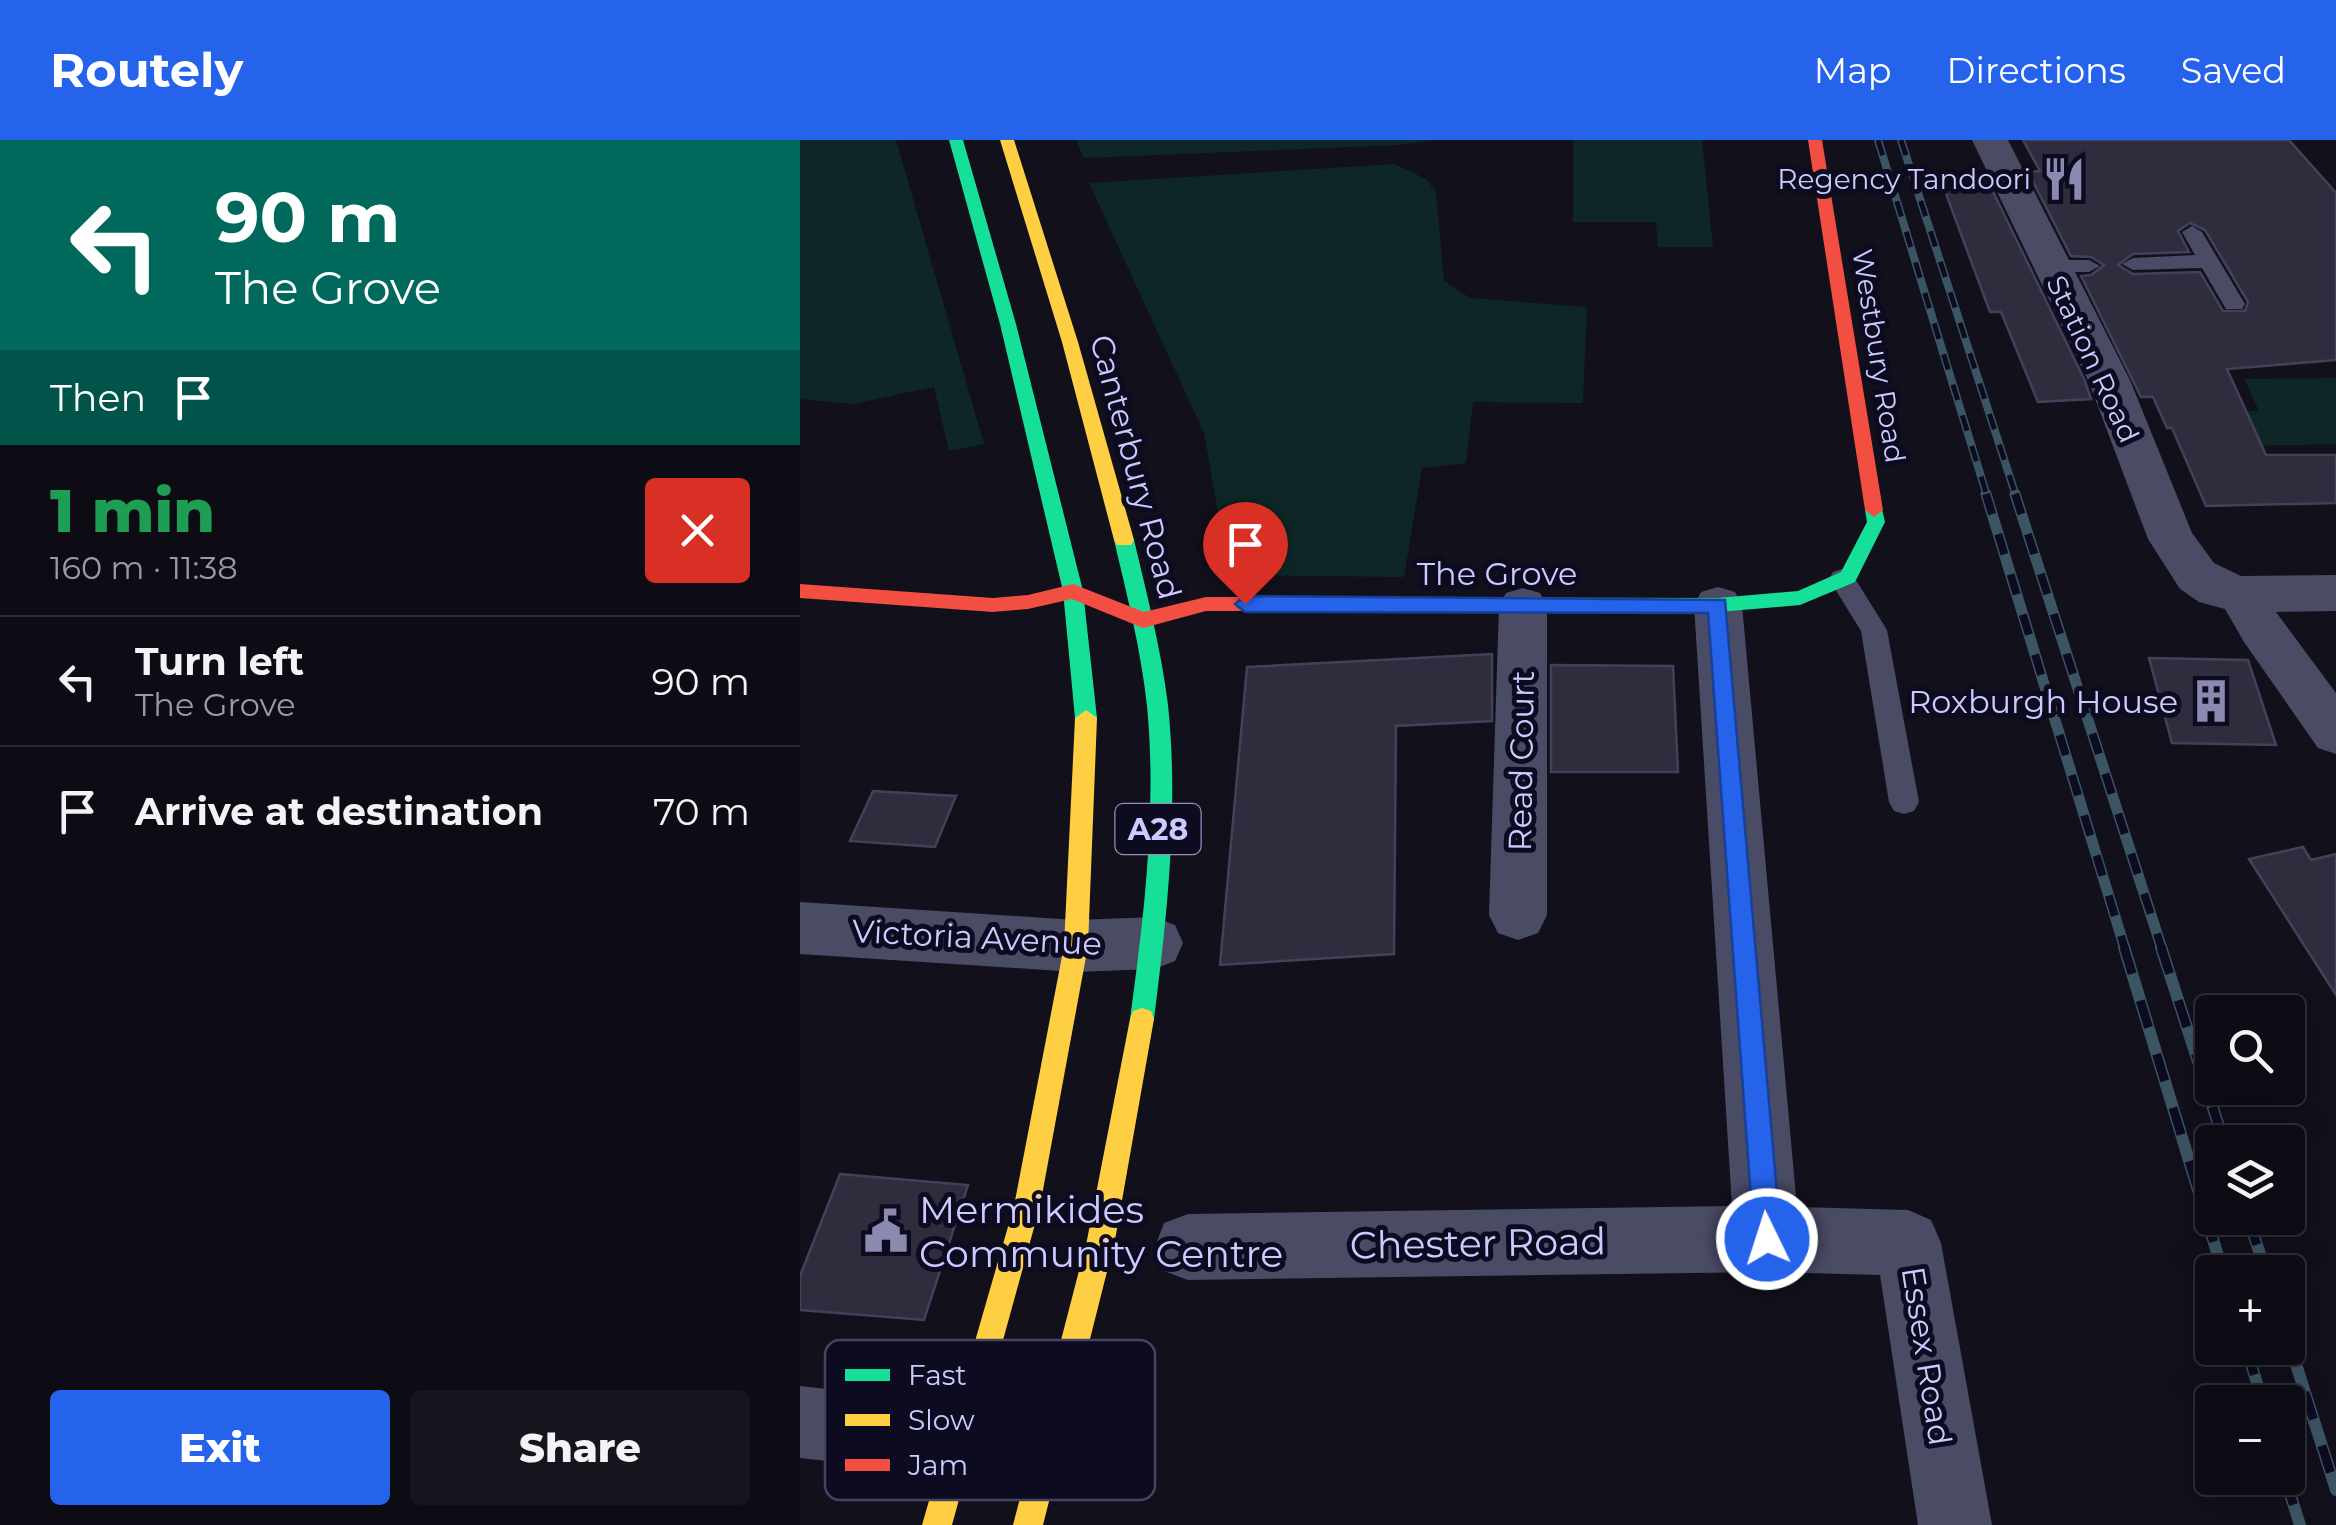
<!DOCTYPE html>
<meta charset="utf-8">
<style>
:root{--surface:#0d0c14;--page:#16151d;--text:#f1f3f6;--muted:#9a9ba0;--line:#2d2c34;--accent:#2563eb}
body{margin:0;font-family:Montserrat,sans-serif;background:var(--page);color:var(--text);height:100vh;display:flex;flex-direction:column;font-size:38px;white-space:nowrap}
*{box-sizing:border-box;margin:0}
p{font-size:32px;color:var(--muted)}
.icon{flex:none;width:55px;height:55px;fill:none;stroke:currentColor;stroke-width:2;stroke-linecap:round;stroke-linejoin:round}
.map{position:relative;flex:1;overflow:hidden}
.side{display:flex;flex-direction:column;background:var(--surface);width:800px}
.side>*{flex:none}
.banner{background:#00695c;color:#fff;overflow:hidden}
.controls{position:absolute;left:1395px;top:855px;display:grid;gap:20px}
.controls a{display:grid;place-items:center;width:110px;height:110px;border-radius:10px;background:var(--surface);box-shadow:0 10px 40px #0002,0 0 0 2px var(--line);font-size:50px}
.pin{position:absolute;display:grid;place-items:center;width:85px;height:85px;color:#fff;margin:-102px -42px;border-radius:50% 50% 50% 0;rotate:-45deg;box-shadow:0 0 10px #0007}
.pin .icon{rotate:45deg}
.me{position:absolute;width:110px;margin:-55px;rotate:356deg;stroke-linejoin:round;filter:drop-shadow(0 0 8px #0008)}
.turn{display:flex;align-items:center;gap:35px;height:210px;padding:0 50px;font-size:45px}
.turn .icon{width:130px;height:130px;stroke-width:2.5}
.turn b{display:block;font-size:70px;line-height:85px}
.then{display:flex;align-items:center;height:95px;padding:0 50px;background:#0003;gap:20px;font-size:38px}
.round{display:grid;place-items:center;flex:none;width:105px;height:105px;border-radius:10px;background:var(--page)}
.summary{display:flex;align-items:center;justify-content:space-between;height:170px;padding:0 50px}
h1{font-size:60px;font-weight:800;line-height:75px;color:#1e9e55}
.cta{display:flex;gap:20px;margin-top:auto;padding:20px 50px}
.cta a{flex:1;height:115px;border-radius:10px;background:var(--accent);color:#fff;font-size:40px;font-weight:800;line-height:115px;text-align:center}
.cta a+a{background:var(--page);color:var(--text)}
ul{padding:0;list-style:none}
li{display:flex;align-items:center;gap:30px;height:130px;padding:0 50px;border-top:2px solid var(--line)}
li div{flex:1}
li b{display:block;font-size:38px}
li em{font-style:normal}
header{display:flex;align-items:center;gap:60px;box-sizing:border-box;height:140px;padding:0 50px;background:var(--accent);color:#fff}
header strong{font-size:48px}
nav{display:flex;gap:55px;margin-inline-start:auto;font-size:35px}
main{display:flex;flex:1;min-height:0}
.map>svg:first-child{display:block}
.green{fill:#0e2726}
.building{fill:#2f2c3e;stroke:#43415a;stroke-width:2.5;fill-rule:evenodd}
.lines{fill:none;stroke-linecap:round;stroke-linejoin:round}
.lane{fill:#4a4b65;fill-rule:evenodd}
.street{fill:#4a4b65;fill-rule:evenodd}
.fast{fill:#16e098;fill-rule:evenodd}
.slow{fill:#ffcf43;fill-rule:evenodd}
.jam{fill:#f24e42;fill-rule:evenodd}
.rail-far2-casing{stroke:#3c5565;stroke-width:8}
.rail-far1-casing{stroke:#3c5565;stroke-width:11}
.rail-casing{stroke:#3c5565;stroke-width:12}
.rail-far2{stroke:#0d0b20;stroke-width:5;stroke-dasharray:16;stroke-linecap:butt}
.rail-far1{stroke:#0d0b20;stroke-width:8;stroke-dasharray:21;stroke-linecap:butt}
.rail{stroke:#0d0b20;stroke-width:9;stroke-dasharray:28;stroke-linecap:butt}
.route{fill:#2563eb;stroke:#184099;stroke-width:2.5}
.labels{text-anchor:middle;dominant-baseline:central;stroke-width:10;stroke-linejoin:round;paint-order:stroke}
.far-poi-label{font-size:28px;fill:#cdcaff;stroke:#0d0b20;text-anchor:end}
.far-street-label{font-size:28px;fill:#cdcaff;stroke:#0d0b20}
.shield{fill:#0d0b20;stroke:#9391bc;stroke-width:2.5}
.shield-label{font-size:30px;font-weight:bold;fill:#cdcaff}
.street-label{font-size:32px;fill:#cdcaff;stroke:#0d0b20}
.poi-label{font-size:32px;fill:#cdcaff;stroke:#0d0b20;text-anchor:end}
.near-poi-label{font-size:38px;fill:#cdcaff;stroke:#0d0b20;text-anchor:start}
.near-street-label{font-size:38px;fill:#cdcaff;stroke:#0d0b20}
.key{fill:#0d0b20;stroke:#474463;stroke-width:2.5}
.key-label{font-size:28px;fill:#cdcaff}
</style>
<header>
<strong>Routely</strong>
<nav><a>Map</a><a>Directions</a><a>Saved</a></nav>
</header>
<main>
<section class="side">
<div class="banner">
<div class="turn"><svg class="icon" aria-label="left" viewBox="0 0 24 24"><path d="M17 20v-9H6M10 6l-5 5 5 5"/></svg><div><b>90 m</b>The Grove</div></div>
<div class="then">Then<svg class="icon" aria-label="arrive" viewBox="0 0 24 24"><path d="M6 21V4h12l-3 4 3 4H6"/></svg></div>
</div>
<div class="summary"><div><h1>1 min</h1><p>160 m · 11:38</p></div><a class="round" style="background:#d93025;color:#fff"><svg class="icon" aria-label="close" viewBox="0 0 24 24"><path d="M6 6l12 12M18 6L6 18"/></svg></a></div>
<ul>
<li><svg class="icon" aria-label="left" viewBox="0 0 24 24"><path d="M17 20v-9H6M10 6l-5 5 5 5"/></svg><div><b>Turn left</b><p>The Grove</p></div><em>90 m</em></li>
<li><svg class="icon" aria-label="arrive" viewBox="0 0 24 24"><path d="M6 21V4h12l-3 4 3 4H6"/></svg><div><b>Arrive at destination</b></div><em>70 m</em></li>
</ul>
<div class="cta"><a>Exit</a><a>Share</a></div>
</section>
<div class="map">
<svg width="1536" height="1385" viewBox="0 0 1536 1385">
<rect width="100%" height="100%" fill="#11101b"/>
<g class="green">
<path d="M0,0H96L184,304L149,311L134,247L52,264L0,259Z"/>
<path d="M276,0H632L600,5L284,18Z"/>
<path d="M773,0H902L913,107H858L856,82H773Z"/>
<path d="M595,24L626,39L636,52L644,141L670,158L787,167L783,263L673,262L666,323L622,328L604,437L429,435L404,293L289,43Z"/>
<path d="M1536,238V304L1450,306L1434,271H1459L1444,239Z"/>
</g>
<g class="building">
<path d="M1223,0H1489L1536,53V220L1427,229L1466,315H1536V363L1406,366L1372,288H1367L1353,257H1341L1281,136L1291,135L1304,125L1291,117L1271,116L1228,32L1240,31ZM1390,83L1405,90L1448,162L1445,171H1423L1400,132L1333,134L1318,125L1333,114L1389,112L1378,91Z"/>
<path d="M1184,33L1285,241L1291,259L1238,262L1201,172H1190L1139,35Z"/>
<path d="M692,514V581L596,586L594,814L420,825L447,527Z"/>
<path d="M1349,518L1448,520L1476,605L1372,603Z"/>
<path d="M751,525L873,526L878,632H751Z"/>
<path d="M73,651L156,656L135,707L50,701Z"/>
<path d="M1503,707L1511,720L1536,714V855L1449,719Z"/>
<path d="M40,1034L168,1045L124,1180L0,1170V1136Z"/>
</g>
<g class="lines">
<g class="lane">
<path d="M1392,86L1402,92L1445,164L1442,169H1426L1402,128L1333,130L1322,124L1333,118L1395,115L1382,92Z"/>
<path d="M1250,120H1289L1300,126L1289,132H1242L1239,127Z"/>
<path d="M1042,429L1051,432L1087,490L1119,662L1114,671L1104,674L1094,671L1089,662L1061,491L1029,439L1033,432Z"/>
</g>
<g class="street">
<path d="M1172,0H1208L1330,240L1392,393L1414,423L1441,436L1536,435V471L1476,472L1536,553V614L1518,608L1444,502L1425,469L1399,462L1380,449L1348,399L1288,240Z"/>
<path d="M918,447L935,452L942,465L997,1067L1108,1070L1131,1080L1141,1103L1192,1385H1118L1080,1135L967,1132L388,1140L364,1131L355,1107L364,1083L388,1074L932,1066L894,465L901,452Z"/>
<path d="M723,448L740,453L747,466V775L738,793L718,800L698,793L689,775L699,466L706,453Z"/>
<path d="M0,762L276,780L354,777L375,785L383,803L375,821L354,829L276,832L0,814Z"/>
<path d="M0,1246L248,1273L273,1284L284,1309L273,1334L248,1345L0,1318Z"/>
</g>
<g class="fast">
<path d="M149,0H163L216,184L283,451L297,578L286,586L275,578L263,451L200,184Z"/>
<path d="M1074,363L1081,365L1085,382L1055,442L1000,465L918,472L541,471L531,464L541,457L918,458L998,451L1041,432L1067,382L1065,370Z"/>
<path d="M324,393L334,400C347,455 361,509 368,565C379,670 367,776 354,879L351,887L342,890L333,887L330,879C344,776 357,670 347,566C341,510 327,455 314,400Z"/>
</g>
<g class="slow">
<path d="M200,0H214L278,202L334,400L331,405H317L314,400L262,202Z"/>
<path d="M286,570L297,578L288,806L240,1066L152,1385H122L214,1066L264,806L275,578Z"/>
<path d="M342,868L351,871L354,879L315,1100L243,1385H213L287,1100L330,879L333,871Z"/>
</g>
<g class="jam">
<path d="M1008,0H1022L1083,370L1074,377L1065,370Z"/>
<path d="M0,444L193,458L228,455L273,444L344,472L406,457H541L551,464L541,471H406L343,488L272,459L228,469L193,472L0,458Z"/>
</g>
<g class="rail-far2-casing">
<g id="rail-far2">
<path d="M1078,0L1187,356"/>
<path d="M1101,0L1216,356"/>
</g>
</g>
<g class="rail-far1-casing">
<g id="rail-far1">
<path d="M1186,354L1325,809"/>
<path d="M1215,354L1362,809"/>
</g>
</g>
<g class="rail-casing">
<g id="rail">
<path d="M1324,807L1423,1132"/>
<path d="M1361,807L1424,1002"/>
<path d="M1448,1078L1466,1132"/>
<path d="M1488,1199L1536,1350"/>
<path d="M1446,1208L1463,1262"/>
<path d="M1485,1338L1500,1385"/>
</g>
</g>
<use href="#rail-far2" class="rail-far2"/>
<use href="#rail-far1" class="rail-far1"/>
<use href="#rail" class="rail"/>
</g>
<path class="route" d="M445,456L925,460L981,1099L977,1109L967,1113L958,1109L954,1099L908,473L445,472L435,464Z"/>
<defs>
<g id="restaurant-bare" transform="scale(3.45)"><path d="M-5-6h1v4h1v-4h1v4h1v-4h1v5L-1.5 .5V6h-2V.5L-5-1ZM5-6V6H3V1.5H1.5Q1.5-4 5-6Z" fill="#8b89af" stroke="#0d0b20" stroke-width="2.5" paint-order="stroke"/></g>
<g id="building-bare" transform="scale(3.45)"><path d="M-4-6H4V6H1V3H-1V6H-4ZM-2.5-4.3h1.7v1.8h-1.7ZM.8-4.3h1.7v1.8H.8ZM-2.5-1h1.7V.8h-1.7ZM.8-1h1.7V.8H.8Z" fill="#8b89af" stroke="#0d0b20" stroke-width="2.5" paint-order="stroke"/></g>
<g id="civic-bare" transform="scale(3.45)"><path d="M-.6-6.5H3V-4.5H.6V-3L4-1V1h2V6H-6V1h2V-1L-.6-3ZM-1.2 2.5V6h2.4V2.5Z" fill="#8b89af" stroke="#0d0b20" stroke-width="2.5" paint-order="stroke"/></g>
</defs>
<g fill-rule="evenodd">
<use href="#restaurant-bare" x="1264" y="39"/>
<use href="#building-bare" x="1411" y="561"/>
<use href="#civic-bare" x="86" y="1091"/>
</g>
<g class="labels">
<g class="far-poi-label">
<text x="1231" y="39">Regency Tandoori</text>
</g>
<g class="far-street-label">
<text transform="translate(1079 216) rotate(81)">Westbury Road</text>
<text transform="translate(1293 219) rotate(65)">Station Road</text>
</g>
<rect class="shield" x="315.5" y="664" width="85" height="50" rx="8"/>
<g class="shield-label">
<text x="358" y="689">A28</text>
</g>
<g class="street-label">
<text transform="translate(336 327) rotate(75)">Canterbury Road</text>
<text x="697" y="433">The Grove</text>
<text transform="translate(721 621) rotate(-89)">Read Court</text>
<text transform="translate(177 797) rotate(3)">Victoria Avenue</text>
<text transform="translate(1127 1216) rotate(81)">Essex Road</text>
</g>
<g class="poi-label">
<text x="1378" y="561">Roxburgh House</text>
</g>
<g class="near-poi-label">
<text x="119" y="1069">Mermikides<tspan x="119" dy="44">Community Centre</tspan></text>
</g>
<g class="near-street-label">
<text transform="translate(678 1103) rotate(-1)">Chester Road</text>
</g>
</g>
<rect x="25" y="1200" width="330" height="160" rx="15" class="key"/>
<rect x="45" y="1229" width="45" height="12" fill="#16e098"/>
<rect x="45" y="1274" width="45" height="12" fill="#ffcf43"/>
<rect x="45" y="1319" width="45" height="12" fill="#f24e42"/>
<g class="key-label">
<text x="108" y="1245">Fast</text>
<text x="108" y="1290">Slow</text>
<text x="108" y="1335">Jam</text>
</g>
</svg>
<div class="controls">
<a><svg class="icon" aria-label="search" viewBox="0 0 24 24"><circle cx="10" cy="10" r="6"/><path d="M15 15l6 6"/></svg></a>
<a><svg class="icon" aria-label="layers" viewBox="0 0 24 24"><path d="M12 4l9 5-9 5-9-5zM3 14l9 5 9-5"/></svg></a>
<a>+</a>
<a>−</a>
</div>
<div class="pin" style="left:445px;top:464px;background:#d93025"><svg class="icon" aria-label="arrive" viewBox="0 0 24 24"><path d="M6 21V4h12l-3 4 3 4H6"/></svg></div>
<svg class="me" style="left:967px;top:1099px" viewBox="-20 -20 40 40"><circle r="17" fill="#2563eb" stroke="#fff" stroke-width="3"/><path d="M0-11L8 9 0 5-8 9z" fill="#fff"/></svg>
</div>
</main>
